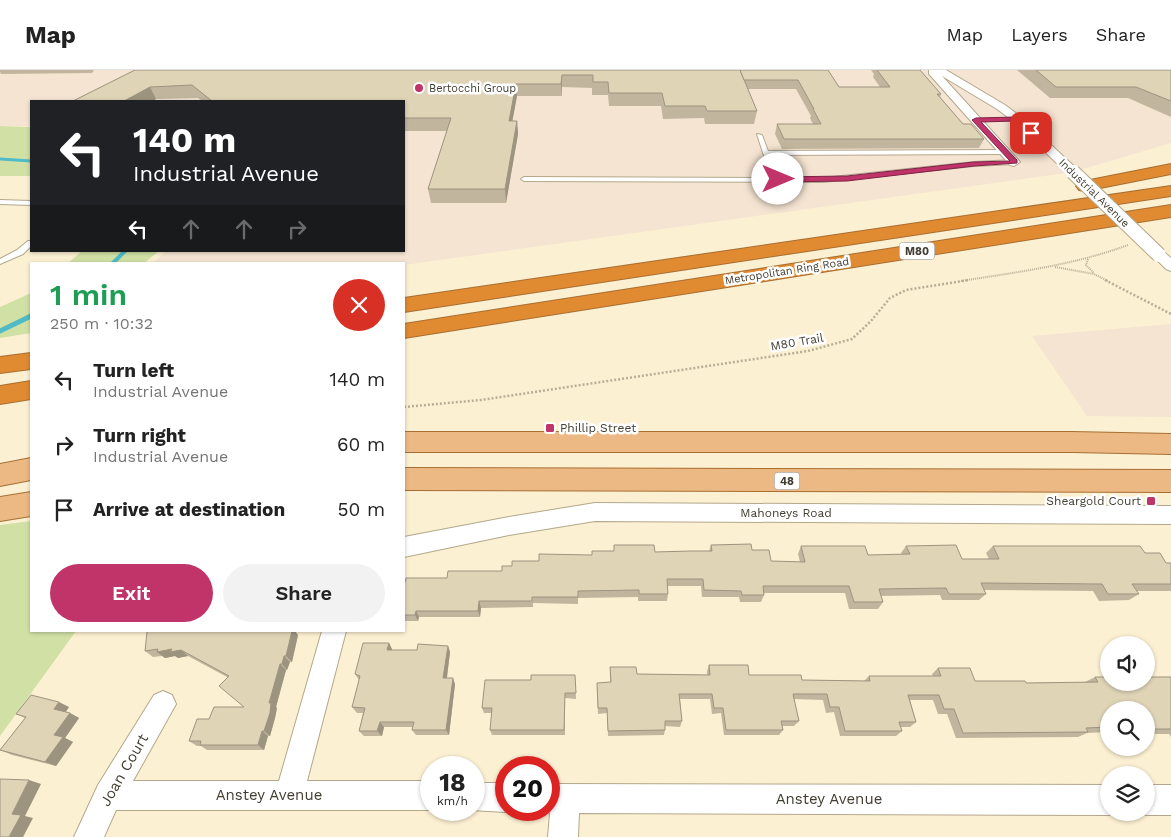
<!DOCTYPE html>
<meta charset="utf-8">
<style>
:root{--surface:#fff;--page:#f2f2f2;--text:#222;--muted:#767676;--line:#e0e0e0;--accent:#c0346a}
body{margin:0;font-family:"Work Sans",sans-serif;background:var(--page);color:var(--text);height:100vh;display:flex;flex-direction:column;font-size:19px;white-space:nowrap}
*{box-sizing:border-box;margin:0}
p{font-size:16px;color:var(--muted)}
.icon{flex:none;width:28px;height:28px;fill:none;stroke:currentColor;stroke-width:2;stroke-linecap:round;stroke-linejoin:round}
.map{position:relative;flex:1;overflow:hidden}
.details{position:absolute;left:30px;top:192px;width:375px;height:370px;display:flex;flex-direction:column;background:var(--surface);border-radius:0px;box-shadow:0 1px 4px #0004}
.details>*{flex:none}
.hud{position:absolute;left:30px;top:30px;width:375px;height:152px;border-radius:0px;box-shadow:0 1px 4px #0004;background:#202124;color:#fff;overflow:hidden}
.buttons{position:absolute;left:1100px;top:566px;display:grid;gap:10px}
.buttons a{display:grid;place-items:center;width:55px;height:55px;border-radius:50%;background:var(--surface);box-shadow:0 1px 4px #0004;font-size:25px}
.speed{position:absolute;left:420px;top:686px;display:flex;gap:10px;font-size:25px;font-weight:700;text-align:center}
.speed>*{display:grid;place-content:center;width:65px;height:65px;border-radius:50%;background:var(--surface);box-shadow:0 1px 4px #0004;line-height:1}
.speed small{font-size:12px;font-weight:400}
.speed .limit{border:8px solid #d22;background:#fff;color:#111}
.pin{position:absolute;display:grid;place-items:center;width:42px;height:42px;color:#fff;margin:-21px;border-radius:10px;box-shadow:0 2px 8px #0006}
.me{position:absolute;width:55px;margin:-28px;rotate:90deg;stroke-linejoin:round;filter:drop-shadow(0 0 4px #0008)}
.turn{display:flex;align-items:center;gap:18px;height:105px;padding:0 20px;font-size:22px}
.turn .icon{width:65px;height:65px;stroke-width:2.5}
.turn b{display:block;font-size:35px;line-height:42px}
.lanes{display:flex;align-items:center;height:48px;padding:0 20px;background:#0003;justify-content:center;gap:25px;direction:ltr}
.lanes .off{opacity:.35}
.round{display:grid;place-items:center;flex:none;width:52px;height:52px;border-radius:26px;background:var(--page)}
.overview{display:flex;align-items:center;justify-content:space-between;height:85px;padding:0 20px}
h1{font-size:30px;font-weight:600;line-height:38px;color:#1e9e55}
.action{display:flex;gap:10px;margin-top:auto;padding:10px 20px}
.action a{flex:1;height:58px;border-radius:30px;background:var(--accent);color:#fff;font-size:20px;font-weight:600;line-height:58px;text-align:center}
.action a+a{background:var(--page);color:var(--text)}
ul{padding:0;list-style:none}
li{display:flex;align-items:center;gap:15px;height:65px;padding:0 20px}
li div{flex:1}
li b{display:block;font-size:19px}
li em{font-style:normal}
header{display:flex;align-items:center;gap:30px;box-sizing:border-box;height:70px;padding:0 25px;background:var(--surface);border-bottom:1px solid var(--line)}
header strong{font-size:24px}
nav{display:flex;gap:28px;margin-inline-start:auto;font-size:18px}
.map>svg:first-child{display:block}
.industrial{fill:#f5e4d2}
.green{fill:#d1e1a5}
.lines{fill:none;stroke-linecap:round;stroke-linejoin:round}
.stream-far2{stroke:#50bbc6;stroke-width:3}
.stream-far1{stroke:#50bbc6;stroke-width:4}
.stream{stroke:#50bbc6;stroke-width:5}
.lane-casing{stroke:#b3a88b;stroke-width:2}
.street-casing{stroke:#b3a88b;stroke-width:2}
.primary-casing{stroke:#a86f32;stroke-width:2}
.highway-casing{stroke:#a86f32;stroke-width:2}
.path-far1{stroke:#b7ae97;stroke-width:2;stroke-dasharray:1 1;stroke-linecap:butt}
.path{stroke:#b7ae97;stroke-width:2.5;stroke-dasharray:2 2;stroke-linecap:butt}
.lane{fill:#fff;fill-rule:evenodd}
.street{fill:#fff;fill-rule:evenodd}
.primary{fill:#ecb984;fill-rule:evenodd}
.highway{fill:#e08a32;fill-rule:evenodd}
.street-bridge-casing{stroke:#b3a88b;stroke-width:16;stroke-linecap:butt}
.street-bridge{stroke:#fff;stroke-width:14}
.wall{fill:#c1b69d}
.shaded-wall{fill:#9d9480}
.building{fill:#e0d4b7;stroke:#9d9480}
.route{fill:#c0346a;stroke:#7d2245}
.poi-dot{fill:#c0346a;stroke:#fff;stroke-width:2}
.labels{text-anchor:middle;dominant-baseline:central;stroke-width:5;stroke-linejoin:round;paint-order:stroke}
.far-poi-label{font-size:11px;fill:#413d31;stroke:#fff;text-anchor:start}
.far-street-label{font-size:11px;fill:#413d31;stroke:#fff}
.shield{fill:#fff;stroke:#7a776f;stroke-width:1}
.shield-label{font-size:11px;font-weight:bold;fill:#413d31}
.street-label{font-size:12px;fill:#413d31;stroke:#fff}
.poi-label{font-size:12px;fill:#413d31;stroke:#fff;text-anchor:start}
.near-street-label{font-size:15px;fill:#413d31;stroke:#fff}
</style>
<header>
<strong>Map</strong>
<nav><a>Map</a><a>Layers</a><a>Share</a></nav>
</header>
<div class="map">
<svg width="1171" height="767" viewBox="0 0 1171 767">
<rect width="100%" height="100%" fill="#fcf0d2"/>
<g class="industrial">
<path d="M0,0H1171V73L1073,102L404,195L152,194L166,181H404V31H31V56H0Z"/>
<path d="M1171,254V347L1087,346L1032,266Z"/>
</g>
<g class="green">
<path d="M0,56L31,57V106H0Z"/>
<path d="M82,181H159L143,194H67Z"/>
<path d="M31,223V263L0,268V237Z"/>
<path d="M31,451V561H76L0,666V455Z"/>
</g>
<g class="lines">
<path class="stream-far2" d="M0,89L31,91"/>
<path class="stream-far1" d="M112,194L125,181"/>
<path class="stream" d="M0,261L31,246"/>
<g class="lane-casing">
<g id="lane">
<path d="M757,64L762,65L768,81L1005,80L1008,82L1005,84L770,85L781,108H823L974,92L1014,90L1017,92L1014,94L974,96L823,112L524,111L521,109L524,107L774,108L763,83Z"/>
<path d="M0,130L31,131V135L0,134Z"/>
<path d="M28,171H31V176L23,184L0,194V189L17,180Z"/>
</g>
</g>
<g class="street-casing">
<g id="street">
<path d="M929,0H946L1005,35L1021,47L1077,99L1079,102L1077,105H1069L1013,51L997,39L942,6L1020,92L1014,96L1010,95L929,4Z"/>
<path d="M1159,181L1164,182L1171,188V201L1166,199L1152,185L1154,182Z"/>
<path d="M595,433L1171,436V454L595,451L509,465L404,487V467L509,447Z"/>
<path d="M322,561H346L307,711H431L432,740H116L104,767H74L98,715L154,625L163,621L172,625L176,634L133,711H279Z"/>
<path d="M474,713H506V740H510L506,742L470,740H474Z"/>
<path d="M549,714L1109,715V742H1114L1109,745L579,743L578,767H548L550,743L543,740H549Z"/>
<path d="M1146,715H1171V745H1146L1141,742H1146Z"/>
</g>
</g>
<g class="primary-casing">
<g id="primary">
<path d="M404,362H1072L1171,364V384L1072,382H404Z"/>
<path d="M31,388V410L0,416V394Z"/>
<path d="M404,398L1171,400V422L404,420Z"/>
<path d="M31,422V446L0,451V427Z"/>
</g>
</g>
<g class="highway-casing">
<g id="highway">
<path d="M1171,94V104L1085,121L1079,120L1076,116L1079,112L1085,111Z"/>
<path d="M1171,116V126L404,242V228Z"/>
<path d="M1171,135V147L404,268V254Z"/>
<path d="M31,283V299L0,303V287Z"/>
<path d="M31,311V329L0,334V316Z"/>
</g>
</g>
<g class="path-far1">
<path d="M1088,189L1086,195L1094,203"/>
<path d="M1055,197L1094,204L1108,211"/>
<path d="M961,211C1018,202 1074,195 1128,175"/>
</g>
<g class="path">
<path d="M1105,210L1171,244"/>
<path d="M404,337L481,330L808,281L852,269L871,251L890,228L906,220L969,210"/>
</g>
<use href="#lane" class="lane"/>
<use href="#street" class="street"/>
<use href="#primary" class="primary"/>
<use href="#highway" class="highway"/>
<g class="street-bridge-casing">
<path id="street-bridge" d="M1073,102L1159,185"/>
</g>
<use href="#street-bridge" class="street-bridge"/>
</g>
<g class="wall">
<path d="M0,0H94L92,3L1,4L0,2Z"/>
<path d="M135,0H828L839,17H880L873,7L874,4L871,0H920L941,24L940,27L963,54L984,69L979,78L782,79L775,64L777,54H813L810,48L811,46L796,19H748L757,41L754,54H705L704,48L663,49L661,36H609L608,25H592V18L562,17V26H517L512,51H517L518,64L506,133H431L428,119L447,61H404V31H202L198,28L156,29L153,31H73Z"/>
<path d="M1017,0H1171V47L1128,28H1050Z"/>
<path d="M614,475L655,482L709,481L711,475L752,480L771,491L800,492L798,484L801,476L868,485H902L901,483L906,476L962,489H989L986,483L993,476L1145,483L1166,493H1171V521H1137L1139,524L1129,530L1099,531L1093,521L984,520L986,524L979,530H942L940,525L881,526L883,532L878,539H849L845,523H764V525L761,532H740L739,527H702L701,516H668V524L667,531H638V527L578,528V534L533,533V537L481,538L480,547H419L418,551H404V516L447,508L502,501L512,496L539,491L592,485L614,481Z"/>
<path d="M148,561L298,565L292,592H290L287,600H286L276,637L277,638L275,648L270,666H268L264,680H207L201,676H197L189,671L209,649L244,637L227,607L188,586L178,588L175,586L165,588L162,586L153,587L145,581Z"/>
<path d="M389,573L392,580H417L448,576L450,582L447,608L455,614L449,665H416L412,660L413,657H384L382,666H364L359,661L363,643H357L352,637L359,610L355,604Z"/>
<path d="M709,595L749,605L802,610L864,611L869,606H933L932,604L938,598L975,611L1026,613L1085,612L1095,607H1171V667L1169,664H1146V640H1109V662L1087,663L1078,667L956,668L947,644H938L933,630H910L916,652L910,657H900L902,661L896,666H840L834,642L826,643L823,630L794,629L799,651L794,656H782L783,660L779,665H724L721,643L712,644L710,629H680L682,651L680,657L665,656V660L664,665L608,666L607,643L598,644L597,618L610,612V597L637,604L707,605V601Z"/>
<path d="M575,605L576,629L565,628V665H492L490,660L492,643H484L482,638Z"/>
<path d="M69,637L66,642L70,643L79,648L65,668L73,672L56,696L12,685L0,680L25,648L16,644Z"/>
</g>
<g class="shaded-wall">
<path d="M562,5V26L561,14Z"/>
<path d="M516,14L517,26L510,64L509,51Z"/>
<path d="M150,17L156,29L153,31H124Z"/>
<path d="M517,51L518,64L506,133L505,119Z"/>
<path d="M479,531L481,538L480,547L478,541Z"/>
<path d="M416,541L419,547L418,551L415,545Z"/>
<path d="M292,561H295L298,565L292,592L286,586Z"/>
<path d="M389,573L392,579L391,586L387,580Z"/>
<path d="M448,576L450,582L446,614L443,608Z"/>
<path d="M172,579L181,580L188,586L178,588L175,586L165,588L157,582Z"/>
<path d="M284,586L290,592L287,600L282,594Z"/>
<path d="M280,594L286,600L276,637L277,638L275,648L270,666L264,661L269,633Z"/>
<path d="M453,608L455,614L449,665L446,660Z"/>
<path d="M59,632L69,637L64,644L54,639Z"/>
<path d="M70,643L79,648L65,668L73,672L56,696L45,692L54,665Z"/>
<path d="M380,652L384,657L382,666L377,661Z"/>
<path d="M262,661L268,666L264,680L258,675Z"/>
<path d="M29,710L41,714L25,746L33,748L23,767H9L12,744Z"/>
</g>
<g class="building">
<path d="M135,0H740L757,41H707L705,36H665L662,23H609L608,12H593V5H562L561,14H516L509,51H517L505,119H428L451,48H404V31H212L192,15L150,17L124,31H73Z"/>
<path d="M740,0H828L839,17H890L877,0H920L941,24H937L963,54H971L984,69H784L777,54H821L813,39H814L798,10H744Z"/>
<path d="M1036,0H1171V31L1136,17H1056Z"/>
<path d="M751,474L752,480H769L771,491L805,492L801,476H865L868,485L910,484L906,476L956,475L962,489H999L993,476H1140L1145,483H1160L1166,493H1171V514H1132L1139,524H1108L1102,514L981,513L986,524H949L946,518L879,519L883,532H854L849,516H763L764,525H742L741,521L704,520L703,509H667L668,524H639V520L578,521V527H532V531H479L478,541H416L415,545H404V516L406,508H447L448,501H502V496H512V491H539V484L592,485V481H614V475H654L655,482L690,481H712L711,475Z"/>
<path d="M148,561H292L286,586H284L282,594H280L269,633H271L270,643L264,661H262L258,675H200L201,671H189L197,649H209L214,637H244L219,616L229,606L181,580L170,582L172,579L157,582L158,579L145,581L147,562Z"/>
<path d="M363,573H389L387,580H417L418,574L448,576L443,608H453L446,660H412L414,652H380L377,661H359L365,638L352,637L360,606L355,604Z"/>
<path d="M709,595H748L749,605H801L802,610L870,611L869,606H941L938,598H970L975,611H1025L1026,613L1098,612L1095,607H1109V612H1146V607H1171V659H1146V640H1109V657L1086,658L1088,662L963,663L954,639H944L939,625H908L916,652H899L902,661H845L839,637H830L827,624H793L799,651H781L783,660H726L723,638H714L712,624H679L682,651H665V660L608,661L607,638H598L597,613L611,612L610,597H636L637,604L710,605Z"/>
<path d="M531,605H575L576,623H565L564,660H490L492,638H482L485,610H531Z"/>
<path d="M31,625L59,632L54,639L70,643L54,665L63,667L45,692L0,680L26,647L16,644Z"/>
<path d="M0,709L29,710L12,744L21,745L9,767H0Z"/>
</g>
<path class="route" d="M1017,47L1033,61V64H1028L1015,51L981,52L1017,90V93L974,96L847,111L778,112L774,109L778,107L847,106L974,92L1010,91L972,50L976,48Z"/>
<g class="poi-dot">
<circle cx="419" cy="18" r="5"/>
<rect x="545" y="353" width="10" height="10" rx="2.5"/>
<rect x="1146" y="426" width="10" height="10" rx="2.5"/>
</g>
<g class="labels">
<g class="far-poi-label">
<text x="429" y="18">Bertocchi Group</text>
</g>
<g class="far-street-label">
<text transform="translate(1094 123) rotate(44)">Industrial Avenue</text>
<text transform="translate(787 201) rotate(-9)">Metropolitan Ring Road</text>
</g>
<g class="shield">
<rect x="899.5" y="172.5" width="35" height="17" rx="4"/>
<rect x="774.5" y="402.5" width="25" height="17" rx="4"/>
</g>
<g class="shield-label">
<text x="917" y="181">M80</text>
<text x="787" y="411">48</text>
</g>
<g class="street-label">
<text transform="translate(797 272) rotate(-10)">M80 Trail</text>
<text x="786" y="443">Mahoneys Road</text>
</g>
<g class="poi-label">
<text x="560" y="358">Phillip Street</text>
<text x="1141" y="431" text-anchor="end">Sheargold Court</text>
</g>
<g class="near-street-label">
<text transform="translate(124 700) rotate(-60)">Joan Court</text>
<text x="269" y="725">Anstey Avenue</text>
<text x="829" y="729">Anstey Avenue</text>
</g>
</g>
</svg>
<div class="buttons">
<a><svg class="icon" aria-label="sound" viewBox="0 0 24 24"><path d="M4 9h4l5-4v14l-5-4H4zM17 9q2 3 0 6"/></svg></a>
<a><svg class="icon" aria-label="search" viewBox="0 0 24 24"><circle cx="10" cy="10" r="6"/><path d="M15 15l6 6"/></svg></a>
<a><svg class="icon" aria-label="layers" viewBox="0 0 24 24"><path d="M12 4l9 5-9 5-9-5zM3 14l9 5 9-5"/></svg></a>
</div>
<div class="speed"><div>18<small>km/h</small></div><div class="limit">20</div></div>
<div class="pin" style="left:1031px;top:63px;background:#d93025"><svg class="icon" aria-label="arrive" viewBox="0 0 24 24"><path d="M6 21V4h12l-3 4 3 4H6"/></svg></div>
<svg class="me" style="left:778px;top:109px" viewBox="-20 -20 40 40"><circle r="19" fill="#fff"/><path d="M0-13L10 11 0 6-10 11z" fill="#c0346a"/></svg>
<div class="hud">
<div class="turn"><svg class="icon" aria-label="left" viewBox="0 0 24 24"><path d="M17 20v-9H6M10 6l-5 5 5 5"/></svg><div><b>140 m</b>Industrial Avenue</div></div>
<div class="lanes"><svg class="icon" aria-label="left" viewBox="0 0 24 24"><path d="M17 20v-9H6M10 6l-5 5 5 5"/></svg><svg class="icon off" aria-label="ahead" viewBox="0 0 24 24"><path d="M12 20V5M6 11l6-6 6 6"/></svg><svg class="icon off" aria-label="ahead" viewBox="0 0 24 24"><path d="M12 20V5M6 11l6-6 6 6"/></svg><svg class="icon off" aria-label="right" viewBox="0 0 24 24"><path d="M7 20v-9h11M14 6l5 5-5 5"/></svg></div>
</div>
<section class="details">
<div class="overview"><div><h1>1 min</h1><p>250 m · 10:32</p></div><a class="round" style="background:#d93025;color:#fff"><svg class="icon" aria-label="close" viewBox="0 0 24 24"><path d="M6 6l12 12M18 6L6 18"/></svg></a></div>
<ul>
<li><svg class="icon" aria-label="left" viewBox="0 0 24 24"><path d="M17 20v-9H6M10 6l-5 5 5 5"/></svg><div><b>Turn left</b><p>Industrial Avenue</p></div><em>140 m</em></li>
<li><svg class="icon" aria-label="right" viewBox="0 0 24 24"><path d="M7 20v-9h11M14 6l5 5-5 5"/></svg><div><b>Turn right</b><p>Industrial Avenue</p></div><em>60 m</em></li>
<li><svg class="icon" aria-label="arrive" viewBox="0 0 24 24"><path d="M6 21V4h12l-3 4 3 4H6"/></svg><div><b>Arrive at destination</b></div><em>50 m</em></li>
</ul>
<div class="action"><a>Exit</a><a>Share</a></div>
</section>
</div>
